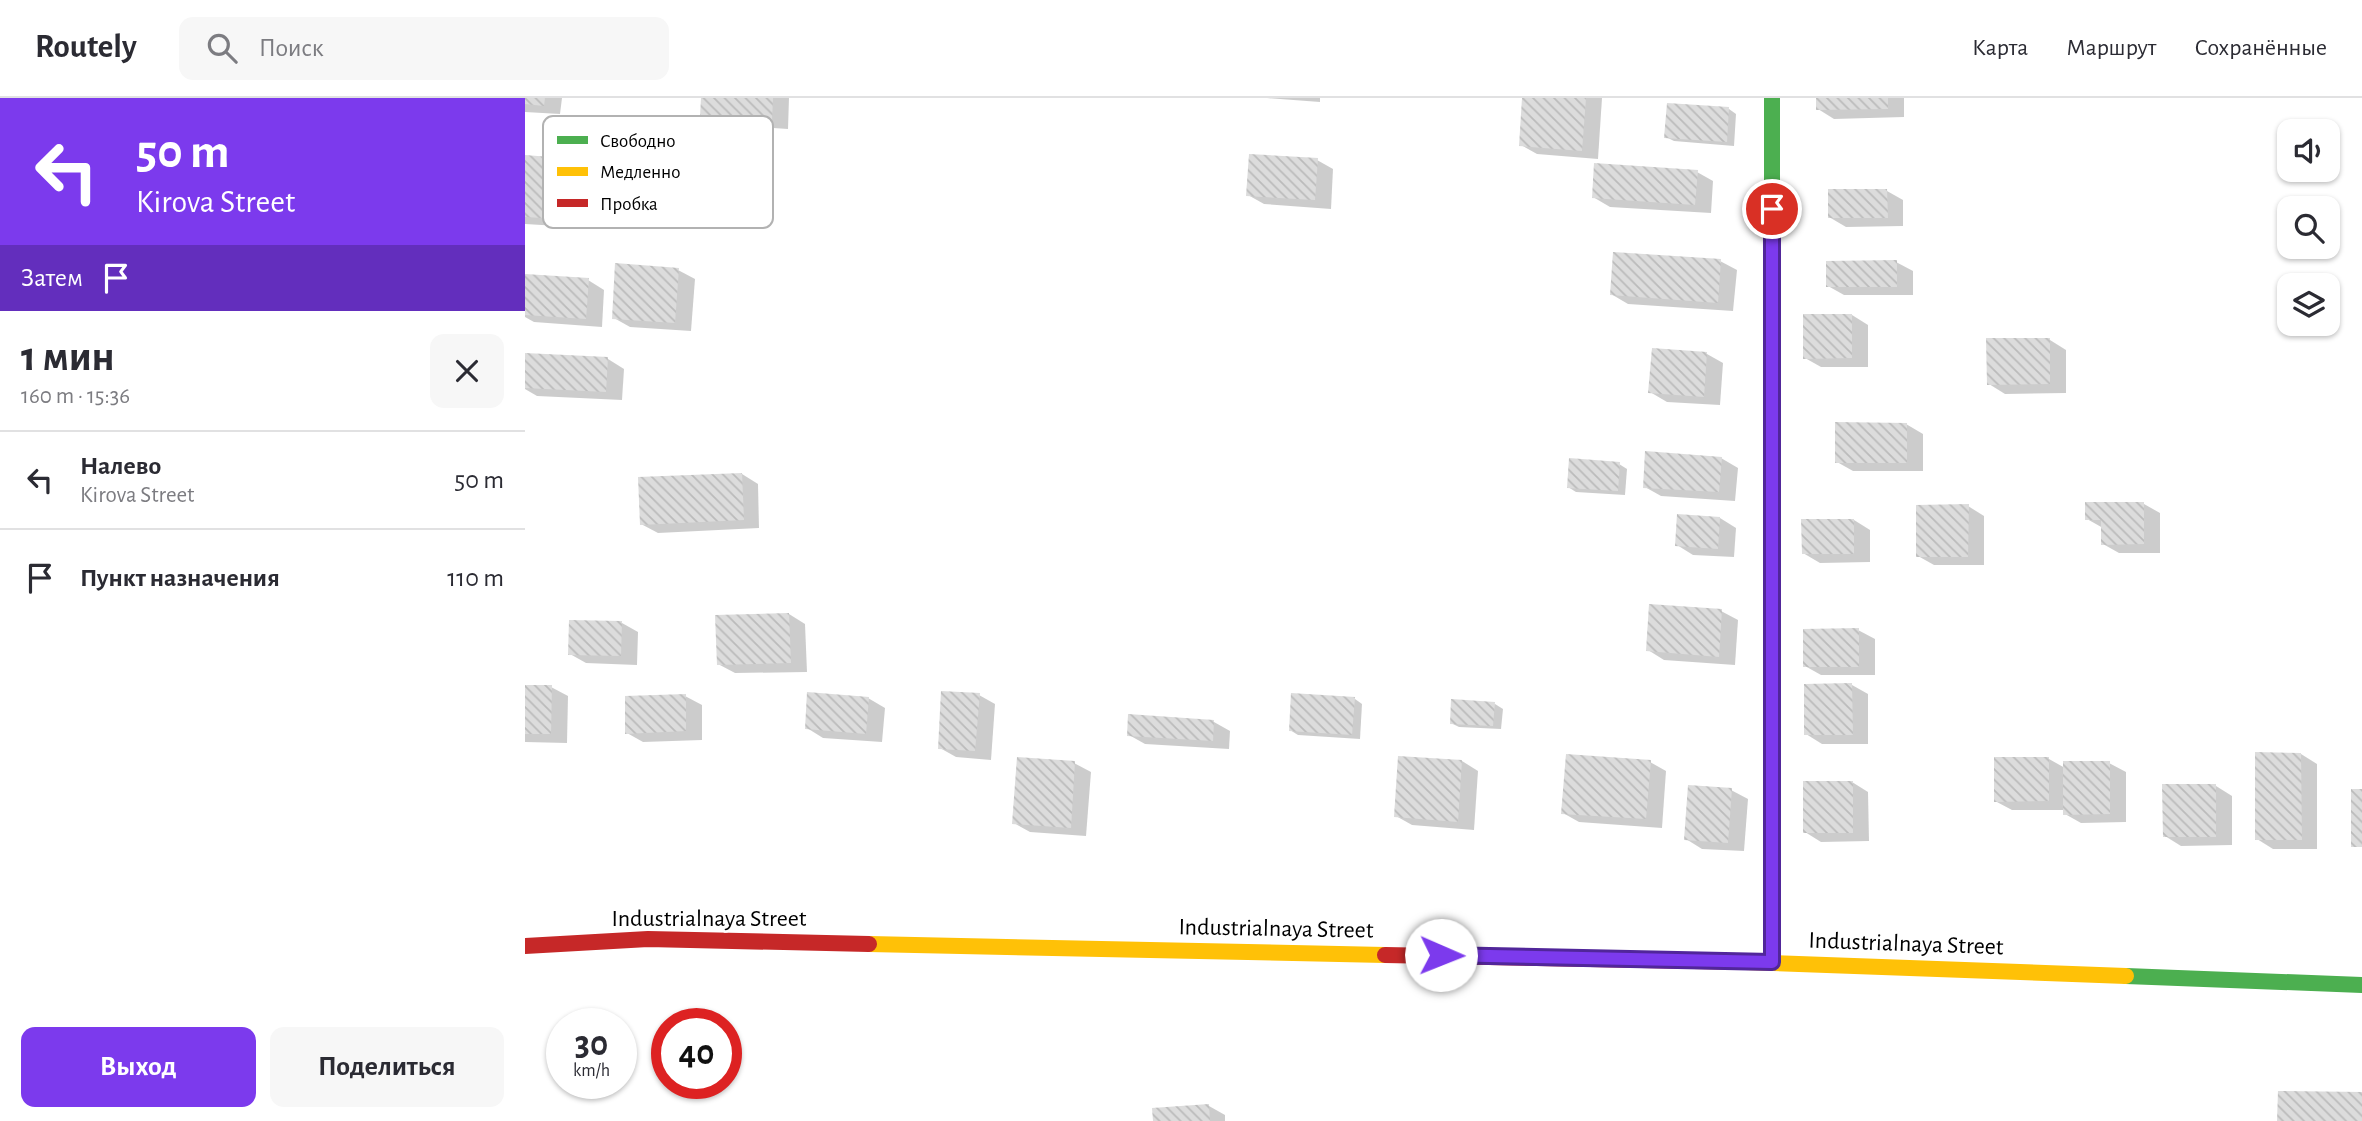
<!DOCTYPE html>
<html lang="ru">
<meta charset="utf-8">
<style>
:root{--surface:#fff;--page:#f7f7f7;--text:#2b2b33;--muted:#7c7c81;--line:#e1e1e2;--accent:#7c3aed}
body{margin:0;font-family:"Alegreya Sans",sans-serif;background:var(--page);color:var(--text);height:100vh;display:flex;flex-direction:column;font-size:26px;white-space:nowrap}
*{box-sizing:border-box;margin:0}
p{font-size:23px;color:var(--muted)}
.icon{flex:none;width:38px;height:38px;fill:none;stroke:currentColor;stroke-width:2;stroke-linecap:round;stroke-linejoin:round}
.map{position:relative;flex:1;overflow:hidden}
.details{display:flex;flex-direction:column;background:var(--surface);width:525px}
.details>*{flex:none}
.banner{background:#7c3aed;color:#fff;overflow:hidden}
.tools{position:absolute;left:1752px;top:21px;display:grid;gap:14px}
.tools a{display:grid;place-items:center;width:63px;height:63px;border-radius:14px;background:var(--surface);box-shadow:0 2px 5px #0004;font-size:35px}
.speed{position:absolute;left:21px;top:910px;display:flex;gap:14px;font-size:35px;font-weight:700;text-align:center}
.speed>*{display:grid;place-content:center;width:91px;height:91px;border-radius:50%;background:var(--surface);box-shadow:0 2px 5px #0004;line-height:1}
.speed small{font-size:18px;font-weight:400}
.speed .limit{border:10px solid #d22;background:#fff;color:#111}
.pin{position:absolute;display:grid;place-items:center;width:60px;height:60px;color:#fff;margin:-30px;border:4px solid #fff;border-radius:50%;box-shadow:0 2px 7px #0007}
.me{position:absolute;width:77px;margin:-38px;rotate:91deg;stroke-linejoin:round;filter:drop-shadow(0 0 5px #0008)}
.turn{display:flex;align-items:center;gap:24px;height:147px;padding:0 21px;font-size:32px}
.turn .icon{width:91px;height:91px;stroke-width:2.5}
.turn b{display:block;font-size:49px;line-height:60px}
.then{display:flex;align-items:center;height:66px;padding:0 21px;background:#0003;gap:14px;font-size:26px}
.round{display:grid;place-items:center;flex:none;width:74px;height:74px;border-radius:14px;background:var(--page)}
.head{display:flex;align-items:center;justify-content:space-between;height:119px;padding:0 21px}
h1{font-size:42px;font-weight:600;line-height:52px}
.primary-button{display:flex;gap:14px;margin-top:auto;padding:14px 21px}
.primary-button a{flex:1;height:80px;border-radius:14px;background:var(--accent);color:#fff;font-size:28px;font-weight:600;line-height:80px;text-align:center}
.primary-button a+a{background:var(--page);color:var(--text)}
ul{padding:0;list-style:none}
li{display:flex;align-items:center;gap:21px;height:98px;padding:0 21px;border-top:2px solid var(--line)}
li div{flex:1}
li b{display:block;font-size:26px}
li em{font-style:normal}
header{display:flex;align-items:center;gap:42px;box-sizing:border-box;height:98px;padding:0 35px;background:var(--surface);border-bottom:2px solid var(--line)}
header strong{font-size:33px}
nav{display:flex;gap:38px;margin-inline-start:auto;font-size:24px}
.search{width:490px;height:63px;background:var(--page);display:flex;align-items:center;gap:18px;box-sizing:border-box;padding:0 24px;border-radius:14px;color:var(--muted);font-size:26px}
main{display:flex;flex:1;min-height:0}
.map>svg:first-child{display:block}
.shadow{fill:#0003}
.building{fill:url(#building-back-hatch)}
.lines{fill:none;stroke-linecap:round;stroke-linejoin:round}
.fast{stroke:#4caf50;stroke-width:16}
.slow{stroke:#ffc107;stroke-width:16}
.jam{stroke:#c62828;stroke-width:16}
.route-casing{stroke:#51269a;stroke-width:18}
.route{stroke:#7c3aed;stroke-width:12}
.labels{text-anchor:middle;dominant-baseline:central;stroke-width:5;stroke-linejoin:round;paint-order:stroke}
.street-label{font-size:24px;fill:#000;stroke:#fff}
.key{fill:#fff;stroke:#b2b2b2;stroke-width:2}
.key-label{font-size:19px;fill:#000}
</style>
<header>
<strong>Routely</strong>
<div class="search"><svg class="icon" aria-label="search" viewBox="0 0 24 24"><circle cx="10" cy="10" r="6"/><path d="M15 15l6 6"/></svg>Поиск</div>
<nav><a>Карта</a><a>Маршрут</a><a>Сохранённые</a></nav>
</header>
<main>
<section class="details">
<div class="banner">
<div class="turn"><svg class="icon" aria-label="left" viewBox="0 0 24 24"><path d="M17 20v-9H6M10 6l-5 5 5 5"/></svg><div><b>50 m</b>Kirova Street</div></div>
<div class="then">Затем<svg class="icon" aria-label="arrive" viewBox="0 0 24 24"><path d="M6 21V4h12l-3 4 3 4H6"/></svg></div>
</div>
<div class="head"><div><h1>1 мин</h1><p>160 m · 15:36</p></div><a class="round"><svg class="icon" aria-label="close" viewBox="0 0 24 24"><path d="M6 6l12 12M18 6L6 18"/></svg></a></div>
<ul>
<li><svg class="icon" aria-label="left" viewBox="0 0 24 24"><path d="M17 20v-9H6M10 6l-5 5 5 5"/></svg><div><b>Налево</b><p>Kirova Street</p></div><em>50 m</em></li>
<li><svg class="icon" aria-label="arrive" viewBox="0 0 24 24"><path d="M6 21V4h12l-3 4 3 4H6"/></svg><div><b>Пункт назначения</b></div><em>110 m</em></li>
</ul>
<div class="primary-button"><a>Выход</a><a>Поделиться</a></div>
</section>
<div class="map">
<svg width="1837" height="1023" viewBox="0 0 1837 1023">
<defs>
<pattern id="building-back-hatch" width="6" height="6" patternUnits="userSpaceOnUse" patternTransform="scale(1.75)"><rect width="6" height="6" fill="#dcdcdc"/><path d="M-1 5l2 2M0 0l6 6M5-1l2 2" fill="none" stroke="#bbb"/></pattern>
</defs>
<rect width="100%" height="100%" fill="#fff"/>
<g class="shadow">
<path d="M0,0H37L35,16L0,14Z"/>
<path d="M178,0H264L263,31L193,26L177,17Z"/>
<path d="M742,0H795V4Z"/>
<path d="M999,0H1077L1073,61L1012,56L996,47Z"/>
<path d="M1293,0H1379V19L1309,21L1293,11Z"/>
<path d="M1204,11L1211,16L1209,48L1149,43L1141,39Z"/>
<path d="M0,59L38,62L54,71L50,129L0,126Z"/>
<path d="M792,62L808,71L806,111L739,106L723,97Z"/>
<path d="M1172,74L1188,83L1186,115L1085,109L1068,99Z"/>
<path d="M1362,93L1378,102V128L1321,129L1304,119Z"/>
<path d="M1195,163L1212,172L1208,213L1103,206L1086,196Z"/>
<path d="M1371,164L1388,173V197H1319L1303,188Z"/>
<path d="M153,172L170,181L166,233L105,229L89,220Z"/>
<path d="M0,178L63,182L79,192L77,229L9,224L0,219Z"/>
<path d="M1327,217L1343,227V269H1296L1280,260V218Z"/>
<path d="M1525,242L1541,252V295L1480,296L1464,286Z"/>
<path d="M1182,256L1198,265L1195,307L1142,304L1125,294Z"/>
<path d="M0,257L83,261L99,271L97,302L12,298L0,291Z"/>
<path d="M1381,326L1398,336V373H1328L1312,364Z"/>
<path d="M1196,360L1213,370L1210,403L1136,398L1120,389Z"/>
<path d="M1094,366L1102,371L1100,397L1051,394L1043,389Z"/>
<path d="M217,376L233,386L234,430L133,435L116,426Z"/>
<path d="M1619,406L1635,415V455H1594L1578,446V430L1562,421Z"/>
<path d="M1443,408L1459,418V467H1409L1393,458Z"/>
<path d="M1195,420L1211,430L1209,459L1168,457L1152,447Z"/>
<path d="M1329,422L1345,432V464L1295,465L1278,455Z"/>
<path d="M1196,513L1213,522L1210,567L1139,562L1123,552Z"/>
<path d="M264,516L280,526L282,574L210,575L193,566Z"/>
<path d="M97,525L113,534L112,567L61,565L45,556Z"/>
<path d="M1333,532L1350,541V577H1296L1280,568Z"/>
<path d="M1327,587L1343,596V646H1297L1281,636Z"/>
<path d="M0,588L26,589L43,598L42,645L0,644Z"/>
<path d="M454,597L470,606L466,662L431,659L415,650Z"/>
<path d="M160,598L177,607V642L118,644L102,635Z"/>
<path d="M343,600L360,610L357,644L298,640L282,630Z"/>
<path d="M830,601L837,606L835,641L773,637L765,632Z"/>
<path d="M970,606L978,611L976,631L934,629L926,625Z"/>
<path d="M689,624L705,633L704,651L620,646L604,637Z"/>
<path d="M1776,656L1792,666V751H1748L1732,741Z"/>
<path d="M1524,661L1540,670L1584,665L1601,674V724L1556,725L1540,716V712H1487L1470,703Z"/>
<path d="M937,663L953,673L949,732L887,727L871,718Z"/>
<path d="M1125,664L1141,673L1137,730L1054,724L1038,715Z"/>
<path d="M549,665L566,674L561,738L505,734L489,725Z"/>
<path d="M1327,684L1343,694L1344,743L1296,744L1280,734Z"/>
<path d="M1691,688L1707,698V747L1656,748L1640,738Z"/>
<path d="M1206,692L1223,701L1219,753L1177,751L1161,741Z"/>
<path d="M684,1008L700,1017V1023H630Z"/>
</g>
<g class="building">
<path d="M0,0H20L19,8L0,6Z"/>
<path d="M176,0H248L247,23L175,18Z"/>
<path d="M997,0H1061L1057,53L994,48Z"/>
<path d="M1291,0H1363V11L1291,12Z"/>
<path d="M1142,5L1204,9L1202,44L1139,40Z"/>
<path d="M724,56L793,60L790,102L721,98Z"/>
<path d="M0,57L38,60L34,121L0,119Z"/>
<path d="M1069,65L1173,72L1170,107L1067,100Z"/>
<path d="M1303,91H1362L1363,120H1303Z"/>
<path d="M1088,154L1196,161L1193,205L1085,197Z"/>
<path d="M1372,162V189H1301V163Z"/>
<path d="M90,165L154,170L150,225L87,221Z"/>
<path d="M0,176L64,180L61,221L0,217Z"/>
<path d="M1278,216H1327V260L1278,261Z"/>
<path d="M1461,240H1525V286L1462,287Z"/>
<path d="M1127,250L1182,254L1179,299L1123,295Z"/>
<path d="M0,255L83,259L81,294L0,290Z"/>
<path d="M1310,324L1382,325V365H1310Z"/>
<path d="M1120,353L1197,359L1194,394L1118,390Z"/>
<path d="M1044,360L1095,364L1093,393L1042,390Z"/>
<path d="M217,375L219,422L115,427L113,379Z"/>
<path d="M1560,404H1619V446L1576,447V422H1560Z"/>
<path d="M1444,406L1443,459H1391V407Z"/>
<path d="M1152,416L1195,419L1193,451L1150,448Z"/>
<path d="M1276,421H1329V456H1277Z"/>
<path d="M1124,506L1197,511L1194,559L1121,553Z"/>
<path d="M264,515L266,565L192,567L190,517Z"/>
<path d="M44,522L97,523L96,558L43,557Z"/>
<path d="M1334,530V569H1278V531Z"/>
<path d="M1327,585L1328,637H1279V586Z"/>
<path d="M0,587H27L26,636H0Z"/>
<path d="M416,593L455,595L450,653L413,651Z"/>
<path d="M282,594L344,599L341,636L280,631Z"/>
<path d="M766,595L830,599L827,637L764,633Z"/>
<path d="M161,596V633L100,636V598Z"/>
<path d="M926,601L970,604L968,628L925,626Z"/>
<path d="M603,616L689,622L688,643L602,638Z"/>
<path d="M1730,654L1776,655L1777,742H1730Z"/>
<path d="M1041,656L1126,662L1121,721L1036,716Z"/>
<path d="M873,658L937,662L933,724L869,719Z"/>
<path d="M492,659L550,663L546,730L487,726Z"/>
<path d="M1469,659H1524V703L1469,704Z"/>
<path d="M1538,663H1585V716L1538,717Z"/>
<rect x="1278" y="683" width="50" height="52"/>
<path d="M1637,686H1691V739H1638Z"/>
<path d="M1163,687L1207,690L1203,745L1159,742Z"/>
<rect x="1826" y="691" width="11" height="58"/>
<path d="M1753,993L1837,994V1023H1752Z"/>
<path d="M684,1006L685,1023H628L627,1010Z"/>
</g>
<g class="lines">
<g class="fast">
<path d="M1247,0V350"/>
<path d="M1601,878L1837,887"/>
</g>
<g class="slow">
<path d="M1247,350V864"/>
<path d="M344,846L860,857"/>
<path d="M1221,864L1601,878"/>
</g>
<g class="jam">
<path d="M0,848L123,841L344,846"/>
<path d="M860,857L1221,864"/>
</g>
</g>
<g class="lines">
<g class="route-casing">
<path id="route" d="M916,857L1247,864V111"/>
</g>
<use href="#route" class="route"/>
</g>
<g class="labels">
<g class="street-label">
<text x="184" y="821">Industrialnaya Street</text>
<text transform="translate(751 831) rotate(1)">Industrialnaya Street</text>
<text transform="translate(1381 846) rotate(2)">Industrialnaya Street</text>
</g>
</g>
<rect x="18" y="18" width="230" height="112" rx="10" class="key"/>
<rect x="32" y="38" width="31" height="8" fill="#4caf50"/>
<rect x="32" y="69" width="31" height="9" fill="#ffc107"/>
<rect x="32" y="101" width="31" height="8" fill="#c62828"/>
<g class="key-label">
<text x="75" y="49">Свободно</text>
<text x="75" y="80">Медленно</text>
<text x="75" y="112">Пробка</text>
</g>
</svg>
<div class="tools">
<a><svg class="icon" aria-label="sound" viewBox="0 0 24 24"><path d="M4 9h4l5-4v14l-5-4H4zM17 9q2 3 0 6"/></svg></a>
<a><svg class="icon" aria-label="search" viewBox="0 0 24 24"><circle cx="10" cy="10" r="6"/><path d="M15 15l6 6"/></svg></a>
<a><svg class="icon" aria-label="layers" viewBox="0 0 24 24"><path d="M12 4l9 5-9 5-9-5zM3 14l9 5 9-5"/></svg></a>
</div>
<div class="speed"><div>30<small>km/h</small></div><div class="limit">40</div></div>
<div class="pin" style="left:1247px;top:111px;background:#d93025"><svg class="icon" aria-label="arrive" viewBox="0 0 24 24"><path d="M6 21V4h12l-3 4 3 4H6"/></svg></div>
<svg class="me" style="left:916px;top:857px" viewBox="-20 -20 40 40"><circle r="19" fill="#fff"/><path d="M0-13L10 11 0 6-10 11z" fill="#7c3aed"/></svg>
</div>
</main>
